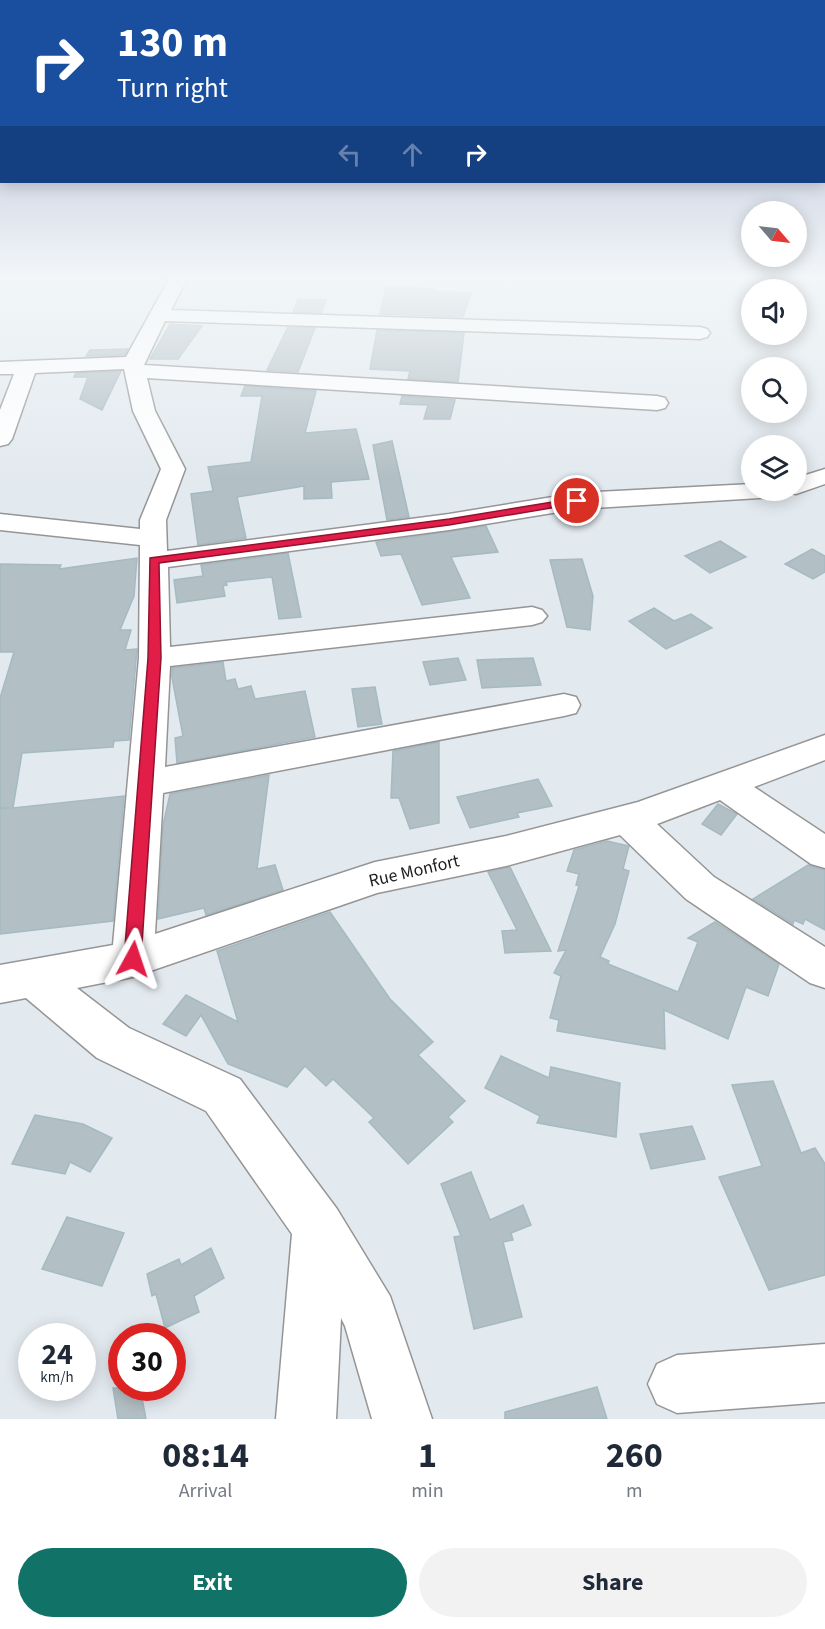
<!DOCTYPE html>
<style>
:root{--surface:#fff;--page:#f2f2f3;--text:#1f2937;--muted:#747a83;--accent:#117268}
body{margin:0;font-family:"Source Sans 3",sans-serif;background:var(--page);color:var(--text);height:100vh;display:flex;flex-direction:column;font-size:22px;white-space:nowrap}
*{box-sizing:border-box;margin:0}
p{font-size:20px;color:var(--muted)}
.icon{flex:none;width:33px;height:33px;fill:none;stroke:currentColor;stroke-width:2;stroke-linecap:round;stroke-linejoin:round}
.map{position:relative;height:1419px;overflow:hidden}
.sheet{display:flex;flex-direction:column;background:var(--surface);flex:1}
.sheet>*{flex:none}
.top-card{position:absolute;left:0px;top:0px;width:825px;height:183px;box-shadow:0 3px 15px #0003;background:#1a4fa0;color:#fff;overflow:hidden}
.needle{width:39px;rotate:118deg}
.fabs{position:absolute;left:741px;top:201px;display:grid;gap:12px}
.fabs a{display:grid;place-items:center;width:66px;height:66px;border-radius:50%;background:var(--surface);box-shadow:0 3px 15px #0003;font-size:30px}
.speed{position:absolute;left:18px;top:1323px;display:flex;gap:12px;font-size:30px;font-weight:700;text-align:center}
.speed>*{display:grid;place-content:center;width:78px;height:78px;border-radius:50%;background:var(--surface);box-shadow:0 3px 15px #0003;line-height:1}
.speed small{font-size:15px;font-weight:400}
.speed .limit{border:9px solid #d22;background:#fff;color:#111}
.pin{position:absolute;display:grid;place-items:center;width:51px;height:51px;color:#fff;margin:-26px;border:3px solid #fff;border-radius:50%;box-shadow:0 2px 6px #0007}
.me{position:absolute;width:66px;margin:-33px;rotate:5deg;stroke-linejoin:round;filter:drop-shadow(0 0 4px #0008)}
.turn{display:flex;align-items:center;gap:21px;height:126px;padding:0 18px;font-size:27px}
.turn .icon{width:78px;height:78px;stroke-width:2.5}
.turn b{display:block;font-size:42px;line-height:51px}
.lanes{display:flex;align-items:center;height:57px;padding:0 18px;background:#0003;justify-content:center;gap:30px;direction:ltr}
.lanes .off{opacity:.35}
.eta{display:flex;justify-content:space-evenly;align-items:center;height:102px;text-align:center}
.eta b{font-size:36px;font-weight:700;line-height:42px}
.button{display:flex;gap:12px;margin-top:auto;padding:12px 18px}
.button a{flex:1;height:69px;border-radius:36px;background:var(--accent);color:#fff;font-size:24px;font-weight:700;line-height:69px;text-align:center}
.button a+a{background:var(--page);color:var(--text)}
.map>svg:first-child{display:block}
.building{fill:#b2bfc4;stroke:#a5bac2;stroke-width:1.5}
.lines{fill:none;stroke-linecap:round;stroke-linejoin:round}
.minor-casing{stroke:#959595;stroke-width:3}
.minor{fill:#fff;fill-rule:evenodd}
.route{fill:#e11d48;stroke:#92132f;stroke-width:1.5}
.labels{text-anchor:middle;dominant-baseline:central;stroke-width:4.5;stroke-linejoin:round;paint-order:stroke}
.street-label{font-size:18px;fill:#1e1e1e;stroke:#fff}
</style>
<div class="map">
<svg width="825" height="1419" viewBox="0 0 825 1419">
<rect width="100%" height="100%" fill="#e3eaef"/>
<g class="building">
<path d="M386,286L433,289L432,291L471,293L463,317L380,314Z"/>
<path d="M298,299L326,300L321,313L293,312Z"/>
<path d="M170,324L202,326L178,359H150Z"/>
<path d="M288,327L315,328L298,372L267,370Z"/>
<path d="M377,330L464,333L458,382L408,379L410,371L370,369Z"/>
<path d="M128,349L125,355L86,356L90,350Z"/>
<path d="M121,371L102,410L80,399L88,377H74L76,373Z"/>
<path d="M245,386L316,391L305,433L356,429L369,479L331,482L332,498L304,499V486L237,497L246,538L198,545L191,494L213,491L208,467L251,462L262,396H241Z"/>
<path d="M402,396L455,400L450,419H424L428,405L400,404Z"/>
<path d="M392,441L409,517L387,520L373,445Z"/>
<path d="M486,526L498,552L451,557L470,598L422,605L401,554L381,556L376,542Z"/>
<path d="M720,541L746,557L710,573L685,556Z"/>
<path d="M812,549L825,556V572L813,579L785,564Z"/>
<path d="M288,553L301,617L279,619L272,577L226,582L227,585L223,586L225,596L177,603L174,580L203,576L201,565Z"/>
<path d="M137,558L134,596L120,630H131L125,650L137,649L129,740L114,741L113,747L22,753L13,808L124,796L113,921L0,934V809L9,808H0V698L14,652H0V564L61,565L59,569Z"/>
<path d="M582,559L593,596L590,630L567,627L550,560Z"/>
<path d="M654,608L674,621L691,614L712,628L666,649L629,621Z"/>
<path d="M458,658L466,680L430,685L423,662Z"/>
<path d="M533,658L541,685L482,688L477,660L499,659L500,661V659Z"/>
<path d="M223,662L226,681L235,679L238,689L251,686L255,699L305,691L315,737L177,763L175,738L183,736L172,678V668Z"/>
<path d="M375,687L382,724L358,727L352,689Z"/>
<path d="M439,742V823L410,829L399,798H391L393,751Z"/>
<path d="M269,775L257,869L275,865L283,890L206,915L204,908L158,919L163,825L170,794Z"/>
<path d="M538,779L552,806L517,813L519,817L470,828L457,797Z"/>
<path d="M718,804L737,814L721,835L702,824Z"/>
<path d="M607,841L629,846L623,869L629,871L615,924L600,957L609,961L608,964L678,992L698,942L688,938L715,922L779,964L768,996L746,987L728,1039L664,1010L665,1049L557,1031L559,1020L550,1018L561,976L554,973L566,950L558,951L579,886L576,885L579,874L567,871L574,850Z"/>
<path d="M808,865L825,870V930L805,919L803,924L794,920L793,924L753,899Z"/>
<path d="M510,867L551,951L505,953L502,931L517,930L488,872Z"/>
<path d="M330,912L390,999L433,1042L418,1055L465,1101L448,1117L453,1122L408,1164L369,1122L374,1118L333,1079L326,1086L305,1066L287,1087L228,1064L201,1015L186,1036L163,1024L186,995L238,1022L217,951Z"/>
<path d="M501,1056L549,1078L551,1067L620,1083L616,1137L537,1123L540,1116L485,1088Z"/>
<path d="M773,1081L801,1153L815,1148L825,1164V1275L769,1290L719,1177L762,1166L732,1085Z"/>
<path d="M35,1115L83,1124L112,1138L90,1172L70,1162L65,1174L12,1164Z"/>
<path d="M692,1126L705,1159L651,1169L640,1134Z"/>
<path d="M471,1172L490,1220L523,1205L531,1225L511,1233L513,1240L503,1242L522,1317L474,1329L454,1237L461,1236L441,1184Z"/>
<path d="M67,1217L124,1233L102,1286L42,1269Z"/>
<path d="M211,1248L224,1278L194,1296L199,1312L165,1328L156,1294L152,1296L147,1274L179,1259L181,1265Z"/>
<path d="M597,1387L607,1419H505V1412Z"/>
<path d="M113,1388H140L146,1419H118Z"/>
</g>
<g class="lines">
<g class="minor-casing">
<g id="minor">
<path d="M167,278H185L186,281L171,310L700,327L707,329L710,333L707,337L700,339L165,321L144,365L657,396L665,398L668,403L665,408L657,410L147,378L155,411L185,469L166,520L167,551L449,514L577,493L752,484V490H796V478L825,469V484L796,494L787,492L785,495L776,497L577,509L449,530L168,567L170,647L532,607L542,610L547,616L542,622L532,625L170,666L165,767L564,694L576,697L580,705L576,713L564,716L163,793L155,934L375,862L506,836L638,802L825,735V760L754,787L825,834V868L811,864L720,800L657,824L714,877L825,947V988L810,983L686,899L620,835L506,866L377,893L133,977L77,988L129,1028L240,1079L337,1209L390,1296L432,1419H372L345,1326L341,1318L336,1419H276L292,1234L206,1111L97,1058L26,998L0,1003V965L113,945L139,658L140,545L0,530V514L140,529V520L161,469L133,411L124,369L35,373L12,439L8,444L0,446V410L14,374H0V362L126,357L168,281Z"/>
<path d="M825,1344V1402L677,1413L657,1404L648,1384L657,1364L677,1355Z"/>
</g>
</g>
<use href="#minor" class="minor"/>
</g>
<linearGradient id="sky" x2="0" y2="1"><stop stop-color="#a4aecc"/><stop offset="0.58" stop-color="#f2f6f8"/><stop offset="1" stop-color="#f2f6f8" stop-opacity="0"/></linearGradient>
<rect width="825" height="477" fill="url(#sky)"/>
<path class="route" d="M577,498L581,499V503L449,525L159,563L161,658L141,959L139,964L133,966L126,964L124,959L148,658L150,558L449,519Z"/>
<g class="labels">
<g class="street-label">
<text transform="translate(414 871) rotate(-13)">Rue Monfort</text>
</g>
</g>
</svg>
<div class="fabs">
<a><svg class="needle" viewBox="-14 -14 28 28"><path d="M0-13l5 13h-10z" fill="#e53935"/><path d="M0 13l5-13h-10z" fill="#747a83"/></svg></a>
<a><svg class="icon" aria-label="sound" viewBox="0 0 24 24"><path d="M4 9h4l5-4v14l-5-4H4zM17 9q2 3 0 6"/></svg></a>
<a><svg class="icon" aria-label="search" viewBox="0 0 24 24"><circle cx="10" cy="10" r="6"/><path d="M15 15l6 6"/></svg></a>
<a><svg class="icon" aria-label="layers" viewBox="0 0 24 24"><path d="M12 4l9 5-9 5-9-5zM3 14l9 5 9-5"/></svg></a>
</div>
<div class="speed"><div>24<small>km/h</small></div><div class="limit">30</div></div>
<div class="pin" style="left:577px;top:501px;background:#d93025"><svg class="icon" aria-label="arrive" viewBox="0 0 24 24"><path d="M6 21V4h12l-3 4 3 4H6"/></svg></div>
<svg class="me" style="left:133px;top:959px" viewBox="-20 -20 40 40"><path d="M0-17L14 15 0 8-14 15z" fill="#e11d48" stroke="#fff" stroke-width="4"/></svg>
<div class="top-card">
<div class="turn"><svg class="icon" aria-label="right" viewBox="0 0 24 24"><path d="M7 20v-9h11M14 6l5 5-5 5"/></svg><div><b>130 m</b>Turn right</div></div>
<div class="lanes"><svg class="icon off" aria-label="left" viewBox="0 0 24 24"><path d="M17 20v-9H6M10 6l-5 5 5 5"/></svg><svg class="icon off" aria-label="ahead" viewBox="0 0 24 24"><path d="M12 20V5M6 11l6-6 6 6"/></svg><svg class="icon" aria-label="right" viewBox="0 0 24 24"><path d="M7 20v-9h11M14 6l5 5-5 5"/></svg></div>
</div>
</div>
<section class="sheet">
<div class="eta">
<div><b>08:14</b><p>Arrival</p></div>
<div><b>1</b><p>min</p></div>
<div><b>260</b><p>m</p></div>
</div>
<div class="button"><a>Exit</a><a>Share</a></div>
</section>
